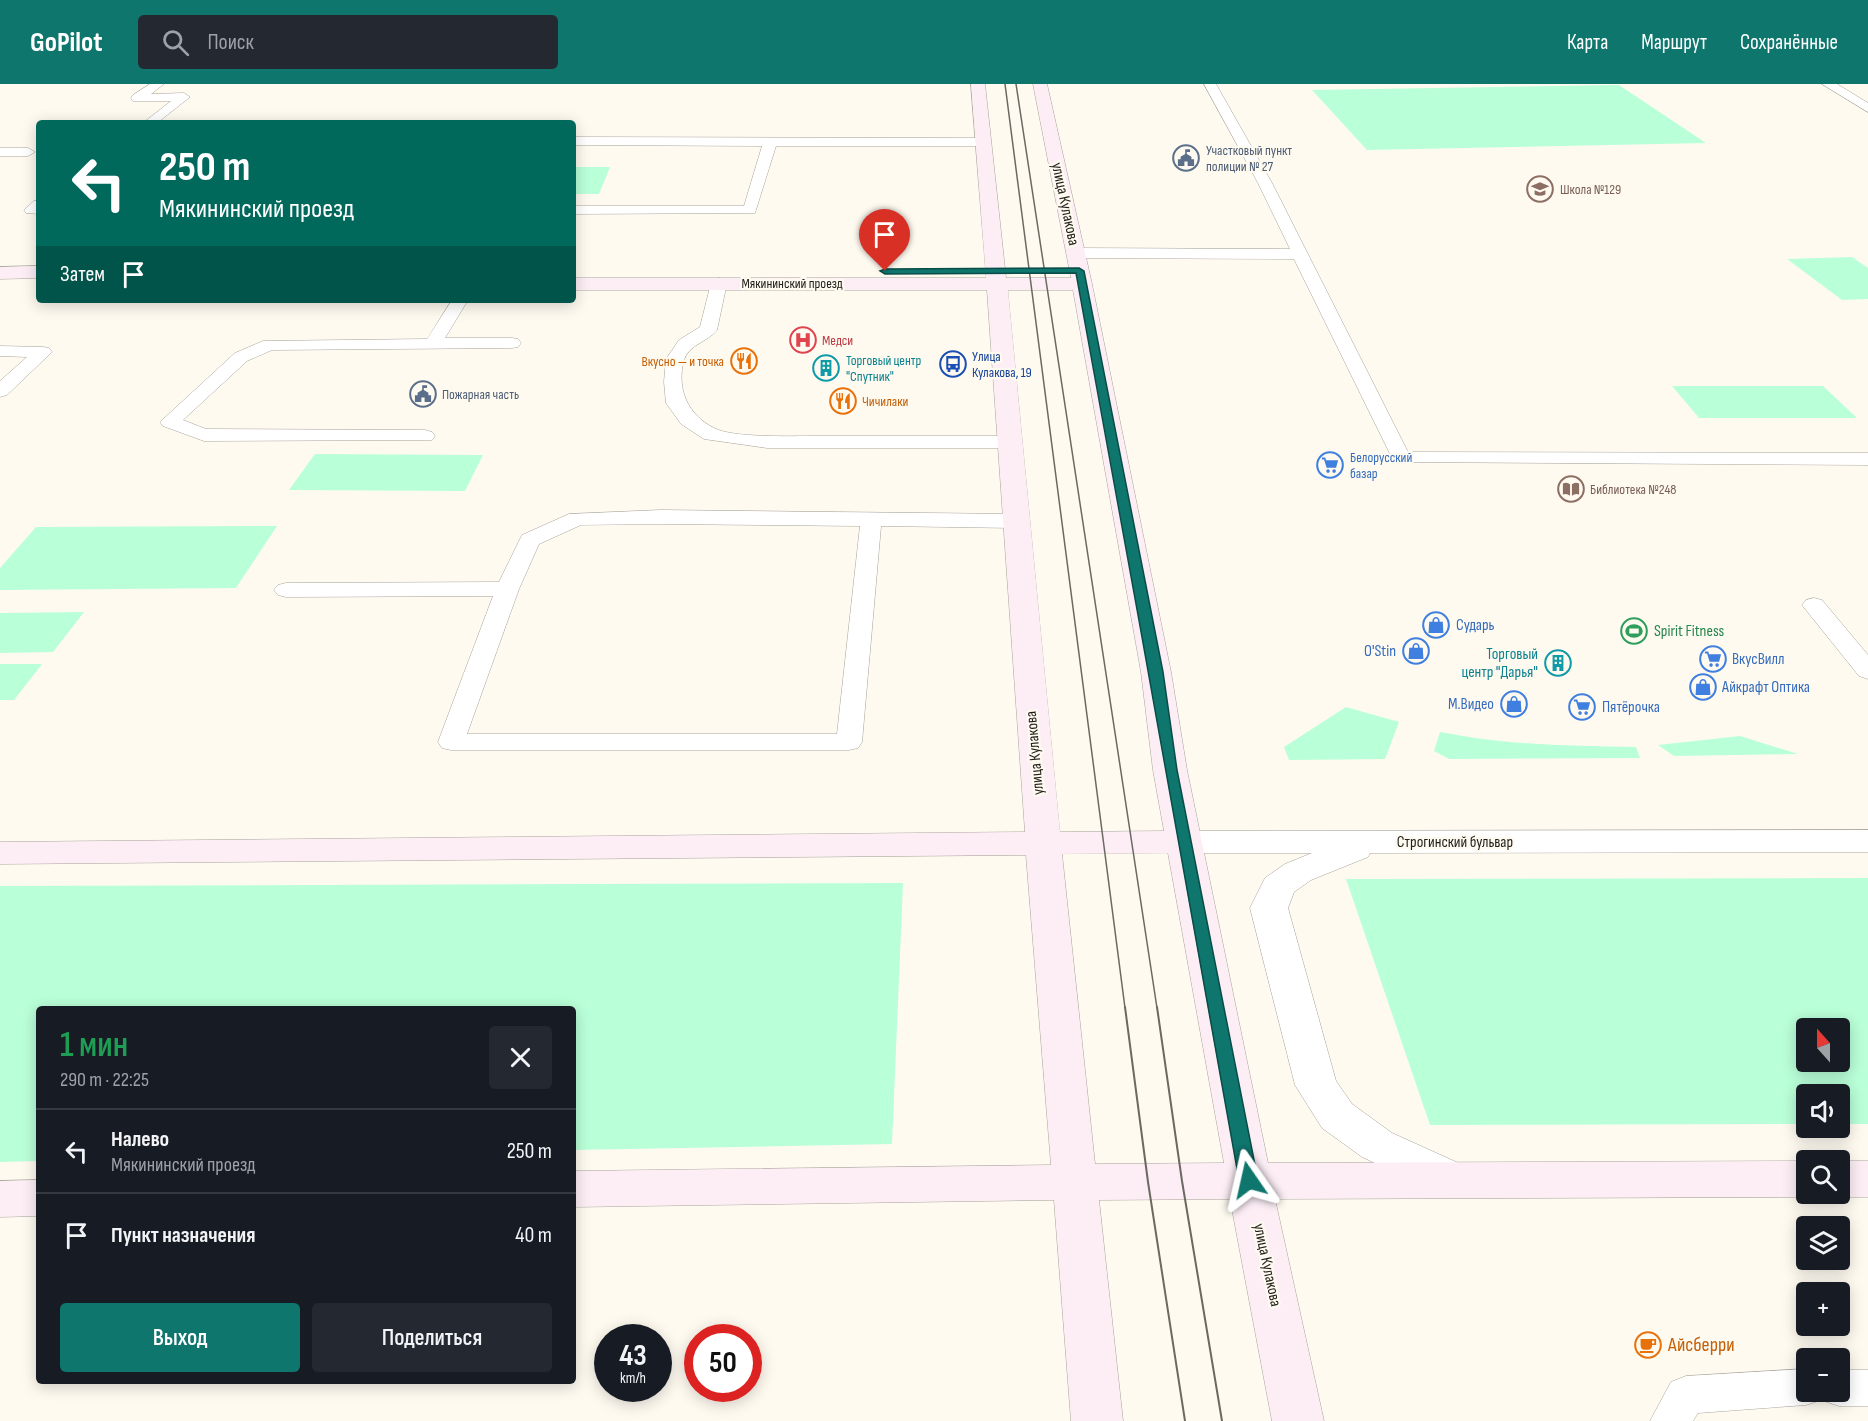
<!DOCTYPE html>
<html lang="ru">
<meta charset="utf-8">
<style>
:root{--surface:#171b24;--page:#242831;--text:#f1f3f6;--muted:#9ea1a6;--line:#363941;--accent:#0f766e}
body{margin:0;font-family:"Sofia Sans Condensed",sans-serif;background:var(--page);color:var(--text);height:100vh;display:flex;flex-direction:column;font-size:22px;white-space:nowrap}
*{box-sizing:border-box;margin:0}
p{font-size:20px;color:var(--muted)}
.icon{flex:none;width:33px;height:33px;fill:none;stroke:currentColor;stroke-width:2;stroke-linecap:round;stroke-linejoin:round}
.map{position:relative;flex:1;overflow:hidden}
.panel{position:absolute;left:36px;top:922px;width:540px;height:378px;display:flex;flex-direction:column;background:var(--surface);border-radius:6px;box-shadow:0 3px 15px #0003}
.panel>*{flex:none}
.hud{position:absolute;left:36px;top:36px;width:540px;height:183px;border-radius:6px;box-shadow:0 3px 15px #0003;background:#00695c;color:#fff;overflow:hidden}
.needle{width:39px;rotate:339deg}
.controls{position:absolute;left:1796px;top:934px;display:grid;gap:12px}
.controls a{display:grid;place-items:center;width:54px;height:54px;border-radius:6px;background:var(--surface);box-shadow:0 3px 15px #0003;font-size:30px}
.speed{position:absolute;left:594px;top:1240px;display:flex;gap:12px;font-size:30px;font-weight:700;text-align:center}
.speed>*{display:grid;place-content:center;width:78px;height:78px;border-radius:50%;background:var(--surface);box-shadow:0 3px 15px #0003;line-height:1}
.speed small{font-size:15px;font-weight:400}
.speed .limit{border:9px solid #d22;background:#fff;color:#111}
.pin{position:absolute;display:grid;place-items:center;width:51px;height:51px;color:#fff;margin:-62px -26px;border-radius:50% 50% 50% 0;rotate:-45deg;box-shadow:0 0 6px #0007}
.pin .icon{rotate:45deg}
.me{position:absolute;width:66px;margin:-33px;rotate:349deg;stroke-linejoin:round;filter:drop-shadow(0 0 4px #0008)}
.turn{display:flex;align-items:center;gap:21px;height:126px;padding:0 24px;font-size:27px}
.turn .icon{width:78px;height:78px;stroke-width:2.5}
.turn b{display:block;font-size:42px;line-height:51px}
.then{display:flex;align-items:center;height:57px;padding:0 24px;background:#0003;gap:12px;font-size:22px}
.round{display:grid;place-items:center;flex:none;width:63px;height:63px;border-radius:6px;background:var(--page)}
.summary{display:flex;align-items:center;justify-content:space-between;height:102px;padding:0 24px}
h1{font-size:36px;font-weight:600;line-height:45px;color:#1e9e55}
.button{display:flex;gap:12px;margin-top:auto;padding:12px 24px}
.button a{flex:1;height:69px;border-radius:6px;background:var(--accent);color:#fff;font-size:24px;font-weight:600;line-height:69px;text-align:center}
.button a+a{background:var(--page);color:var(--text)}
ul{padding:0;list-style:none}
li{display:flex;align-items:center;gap:18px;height:84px;padding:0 24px;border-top:2px solid var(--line)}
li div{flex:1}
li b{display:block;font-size:22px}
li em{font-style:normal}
header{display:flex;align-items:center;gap:36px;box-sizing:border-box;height:84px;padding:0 30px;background:var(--accent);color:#fff}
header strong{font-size:28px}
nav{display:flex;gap:33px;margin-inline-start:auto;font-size:21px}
.search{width:420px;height:54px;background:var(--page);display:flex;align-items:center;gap:15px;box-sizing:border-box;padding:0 21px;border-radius:6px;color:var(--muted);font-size:22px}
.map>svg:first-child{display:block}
.green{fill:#b9ffd8;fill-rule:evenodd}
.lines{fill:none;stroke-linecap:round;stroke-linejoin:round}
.lane-casing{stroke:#a7a39a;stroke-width:1}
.street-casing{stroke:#a7a39a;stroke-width:1}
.secondary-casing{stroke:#a7a39a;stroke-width:1}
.lane{fill:#fff;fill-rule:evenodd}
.street{fill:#fff;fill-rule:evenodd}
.secondary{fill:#fdeef6;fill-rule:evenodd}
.tram-far1{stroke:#6c6963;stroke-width:1.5}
.tram{stroke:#6c6963;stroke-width:2}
.route{fill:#0f766e;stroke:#0a4d48;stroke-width:1.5}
.labels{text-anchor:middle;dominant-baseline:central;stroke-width:4.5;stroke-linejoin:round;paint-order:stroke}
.far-service-label{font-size:14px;fill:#4e5e75;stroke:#fefaf0;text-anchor:start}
.far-education-label{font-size:14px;fill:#785e54;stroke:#fefaf0;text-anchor:start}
.far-street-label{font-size:14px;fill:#201e1a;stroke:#fefaf0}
.far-health-label{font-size:14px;fill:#be3a42;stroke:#fefaf0;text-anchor:start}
.far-transit-label{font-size:14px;fill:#164399;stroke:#fefaf0;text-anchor:start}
.far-culture-label{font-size:14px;fill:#0d838f;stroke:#fefaf0;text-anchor:start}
.far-food-label{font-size:14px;fill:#c56008;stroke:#fefaf0;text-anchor:end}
.far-shop-label{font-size:14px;fill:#366cbe;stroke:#fefaf0;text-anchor:start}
.street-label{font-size:16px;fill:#201e1a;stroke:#fefaf0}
.shop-label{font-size:16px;fill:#366cbe;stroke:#fefaf0;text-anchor:start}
.leisure-label{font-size:16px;fill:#27864d;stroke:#fefaf0;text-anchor:start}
.culture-label{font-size:16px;fill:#0d838f;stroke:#fefaf0;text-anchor:end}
.near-food-label{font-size:20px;fill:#c56008;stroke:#fefaf0;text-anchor:start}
</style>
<header>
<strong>GoPilot</strong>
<div class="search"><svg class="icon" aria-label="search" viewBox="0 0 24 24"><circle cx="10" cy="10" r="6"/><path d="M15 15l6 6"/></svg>Поиск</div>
<nav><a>Карта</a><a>Маршрут</a><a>Сохранённые</a></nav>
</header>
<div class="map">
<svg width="1868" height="1337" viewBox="0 0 1868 1337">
<rect width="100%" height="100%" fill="#fefaf0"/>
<g class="green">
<path d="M1619,1L1706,59L1367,66L1312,6Z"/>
<path d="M573,83H610L599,110H573Z"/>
<path d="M1852,173L1868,184V215L1842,216L1787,175Z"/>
<path d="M1672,302H1823L1857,334H1699Z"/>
<path d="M315,370L483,371L465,407L289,406Z"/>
<path d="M277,442L236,504L0,506V484L36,443Z"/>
<path d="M84,528L53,568L0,569V529Z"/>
<path d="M0,580H42L14,616H0Z"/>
<path d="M1346,623L1399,638L1385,675L1289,676L1284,663Z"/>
<path d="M1440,648C1505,661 1570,662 1636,663L1640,674L1449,675L1434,667Z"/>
<path d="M1740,652L1798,670L1674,672L1658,661Z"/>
<path d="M1868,794V1040H1839V1011H1806V1040L1430,1041L1346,795ZM1806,945H1839V978H1806Z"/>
<path d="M903,799L892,1060L573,1066V926H39V1077L0,1078V802Z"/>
</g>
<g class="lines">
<g class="lane-casing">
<g id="lane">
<path d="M150,0H164L151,10L184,9L190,13L157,39H143L171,17H133L131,14L133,11Z"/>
<path d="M1204,0H1216L1272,99L1408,368L1868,369V381L1394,378L1294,175L1075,174L1067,169L1075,164L1290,165L1258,99Z"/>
<path d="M1822,0H1837L1868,19V28Z"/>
<path d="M573,53L983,54L990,58L983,62H776L755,129L573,130V122H744L762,62L573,61Z"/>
<path d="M0,64H28L35,68L28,72H0Z"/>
<path d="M39,116V130L26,129L24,126L34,117Z"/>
<path d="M719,194L727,199L717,246C708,258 689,260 684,276C676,305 688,331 714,344C732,354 792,352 814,352C879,352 945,352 1010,352L1017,354L1020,358L1017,362L1010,364H767L704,355L681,340L666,319L664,298L666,275L679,256L700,243L711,199Z"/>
<path d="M452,216H468L445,254H512L518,255L521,259L518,263L512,264L272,266L247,277L183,336L206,345L425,346L432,348L435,352L432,356L204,357L163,342L160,338L235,269L263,257L427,255Z"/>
<path d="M0,262L43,263L49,264L52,268L7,311L0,313V297L27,273L0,272Z"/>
<path d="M661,426L1016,430L1024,432L1027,437L1024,442L1016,444L881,442L862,658L858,664L849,666H451L442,664L438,658L493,512L286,513L278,511L274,506L278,501L286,499L499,498L522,451L569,430ZM661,440L860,442L837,650H467L519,505L539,460L581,441Z"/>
<path d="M1814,514L1822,516L1868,571V595L1859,592L1802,521L1806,516Z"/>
<path d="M1806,1285V1308H1839V1286H1868V1322H1839L1824,1317L1822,1312L1821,1316L1806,1321L1698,1329L1693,1337H1650L1671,1298L1686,1292Z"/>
</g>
</g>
<g class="street-casing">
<path id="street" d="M1868,746V768L1370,769L1368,773L1311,796L1294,808L1288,824L1336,997L1352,1020L1392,1049L1465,1082L1471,1095L1465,1108L1449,1113L1362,1073L1322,1044L1295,1001L1250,824L1265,794L1285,780L1312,769H1184L1171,766L1166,758L1171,750L1184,747Z"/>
</g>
<g class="secondary-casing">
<g id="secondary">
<path d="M971,0H985L1006,194H1071L1033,0H1047L1092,200L1171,588L1187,686L1268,1079L1806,1077V1110H1814L1806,1113L1275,1115L1324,1337H1272L1230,1115L1099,1116L1123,1337H1071L1054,1116L573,1123V1087L1051,1081L1026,771L0,780V758L1025,748L987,206H573V194H986ZM1008,206H1073L1141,588L1153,686L1164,747L1060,748ZM1168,769L1224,1079L1095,1080L1062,770Z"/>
<path d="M39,182V194L0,195V183Z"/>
<path d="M1839,1077H1868V1113H1839L1831,1110H1839Z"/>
<path d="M39,1096V1132L0,1133V1097Z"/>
</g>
</g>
<use href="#lane" class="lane"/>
<use href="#street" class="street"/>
<use href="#secondary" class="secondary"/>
<g class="tram-far1">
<path d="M1005,0L1125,924"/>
<path d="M1016,0L1157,924"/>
</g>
<g class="tram">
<path d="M1125,923L1148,1098L1185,1337"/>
<path d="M1157,923L1182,1097L1222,1337"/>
</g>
</g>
<path class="route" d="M1079,184L1084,187L1163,588L1177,686L1258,1096L1255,1101L1249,1103L1242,1101L1239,1096C1184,794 1132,491 1076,189L885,190L880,187L885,185Z"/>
<defs>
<g id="civic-ring" transform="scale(1.35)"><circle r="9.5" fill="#fefaf0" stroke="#5c6f8a" stroke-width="1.5"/><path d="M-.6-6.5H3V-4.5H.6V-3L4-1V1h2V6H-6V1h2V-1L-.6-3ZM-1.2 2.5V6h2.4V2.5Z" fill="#5c6f8a"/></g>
<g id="school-ring" transform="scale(1.35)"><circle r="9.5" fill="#fefaf0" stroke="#8d6e63" stroke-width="1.5"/><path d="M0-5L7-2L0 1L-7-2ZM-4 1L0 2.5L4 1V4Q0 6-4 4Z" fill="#8d6e63"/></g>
<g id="hospital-ring" transform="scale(1.35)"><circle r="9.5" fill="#fefaf0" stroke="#e0444e" stroke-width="1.5"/><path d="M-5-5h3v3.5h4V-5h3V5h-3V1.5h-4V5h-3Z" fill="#e0444e"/></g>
<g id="restaurant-ring" transform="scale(1.35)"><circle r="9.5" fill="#fefaf0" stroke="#e8710a" stroke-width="1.5"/><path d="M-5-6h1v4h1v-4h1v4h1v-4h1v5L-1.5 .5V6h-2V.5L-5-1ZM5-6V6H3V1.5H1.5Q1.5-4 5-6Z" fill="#e8710a"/></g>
<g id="bus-ring" transform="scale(1.35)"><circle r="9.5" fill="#fefaf0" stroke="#1a4fb4" stroke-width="1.5"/><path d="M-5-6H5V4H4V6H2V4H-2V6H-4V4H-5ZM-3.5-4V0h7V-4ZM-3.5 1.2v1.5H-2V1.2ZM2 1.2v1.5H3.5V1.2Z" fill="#1a4fb4"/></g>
<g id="building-ring" transform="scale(1.35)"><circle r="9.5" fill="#fefaf0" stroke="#0f9aa8" stroke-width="1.5"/><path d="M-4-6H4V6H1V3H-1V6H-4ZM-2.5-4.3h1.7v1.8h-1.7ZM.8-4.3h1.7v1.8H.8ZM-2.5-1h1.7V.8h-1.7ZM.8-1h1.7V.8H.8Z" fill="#0f9aa8"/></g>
<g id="supermarket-ring" transform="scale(1.35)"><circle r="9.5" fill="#fefaf0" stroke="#3f7fe0" stroke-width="1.5"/><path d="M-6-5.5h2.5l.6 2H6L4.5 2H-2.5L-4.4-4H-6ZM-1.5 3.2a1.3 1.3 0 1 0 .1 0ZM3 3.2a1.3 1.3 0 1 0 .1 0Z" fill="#3f7fe0"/></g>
<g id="library-ring" transform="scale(1.35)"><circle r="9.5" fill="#fefaf0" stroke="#8d6e63" stroke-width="1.5"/><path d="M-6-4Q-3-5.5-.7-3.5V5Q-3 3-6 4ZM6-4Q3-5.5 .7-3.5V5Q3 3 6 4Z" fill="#8d6e63"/></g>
<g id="shop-ring" transform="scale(1.35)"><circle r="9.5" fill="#fefaf0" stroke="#3f7fe0" stroke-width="1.5"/><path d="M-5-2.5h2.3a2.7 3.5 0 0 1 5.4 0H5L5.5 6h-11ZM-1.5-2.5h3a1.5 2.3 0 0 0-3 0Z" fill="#3f7fe0"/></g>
<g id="stadium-ring" transform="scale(1.35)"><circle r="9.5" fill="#fefaf0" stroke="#2e9e5b" stroke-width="1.5"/><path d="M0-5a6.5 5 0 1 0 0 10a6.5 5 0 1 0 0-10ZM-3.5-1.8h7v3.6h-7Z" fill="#2e9e5b"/></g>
<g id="cafe-ring" transform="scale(1.35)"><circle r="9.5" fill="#fefaf0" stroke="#e8710a" stroke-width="1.5"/><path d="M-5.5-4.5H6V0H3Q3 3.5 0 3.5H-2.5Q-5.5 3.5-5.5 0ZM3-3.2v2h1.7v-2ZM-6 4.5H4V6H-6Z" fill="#e8710a"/></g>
</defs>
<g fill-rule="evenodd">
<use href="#civic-ring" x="1186" y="74"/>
<use href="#school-ring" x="1540" y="105"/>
<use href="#hospital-ring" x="803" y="256"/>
<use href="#restaurant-ring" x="744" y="277"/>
<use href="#bus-ring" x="953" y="280"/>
<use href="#building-ring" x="826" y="284"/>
<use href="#civic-ring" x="423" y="310"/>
<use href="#restaurant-ring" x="843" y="317"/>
<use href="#supermarket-ring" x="1330" y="381"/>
<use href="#library-ring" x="1571" y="405"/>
<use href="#shop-ring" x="1436" y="541"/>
<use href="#stadium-ring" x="1634" y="547"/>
<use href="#shop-ring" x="1416" y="567"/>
<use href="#supermarket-ring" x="1713" y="575"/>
<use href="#building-ring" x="1558" y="579"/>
<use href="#shop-ring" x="1703" y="603"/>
<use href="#shop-ring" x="1514" y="620"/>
<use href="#supermarket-ring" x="1582" y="623"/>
<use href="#cafe-ring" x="1648" y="1261"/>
</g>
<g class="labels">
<g class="far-service-label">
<text x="1206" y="66">Участковый пункт<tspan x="1206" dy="16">полиции № 27</tspan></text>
<text x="442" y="310">Пожарная часть</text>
</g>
<g class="far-education-label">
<text x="1560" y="105">Школа №129</text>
<text x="1590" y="405">Библиотека №248</text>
</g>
<g class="far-street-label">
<text x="792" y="199">Мякининский проезд</text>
</g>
<g class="far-health-label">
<text x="822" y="256">Медси</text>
</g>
<g class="far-transit-label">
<text x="972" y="272">Улица<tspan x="972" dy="16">Кулакова, 19</tspan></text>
</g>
<g class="far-culture-label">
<text x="846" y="276">Торговый центр<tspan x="846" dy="16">"Спутник"</tspan></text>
</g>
<g class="far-food-label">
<text x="724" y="277">Вкусно — и точка</text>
<text x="862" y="317" text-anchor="start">Чичилаки</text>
</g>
<g class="far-shop-label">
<text x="1350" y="373">Белорусский<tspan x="1350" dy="16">базар</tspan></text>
</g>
<g class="street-label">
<text transform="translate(1065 120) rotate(78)">улица Кулакова</text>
<text transform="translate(1035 669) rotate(-95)">улица Кулакова</text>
<text x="1455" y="758">Строгинский бульвар</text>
<text transform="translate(1267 1181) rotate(78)">улица Кулакова</text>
</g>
<g class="shop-label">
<text x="1456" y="541">Сударь</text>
<text x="1396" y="567" text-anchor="end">O'Stin</text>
<text x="1732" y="575">ВкусВилл</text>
<text x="1722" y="603">Айкрафт Оптика</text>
<text x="1494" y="620" text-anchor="end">М.Видео</text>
<text x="1602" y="623">Пятёрочка</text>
</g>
<g class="leisure-label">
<text x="1654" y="547">Spirit Fitness</text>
</g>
<g class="culture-label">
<text x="1538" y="570">Торговый<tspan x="1538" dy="18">центр "Дарья"</tspan></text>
</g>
<g class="near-food-label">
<text x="1668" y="1261">Айсберри</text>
</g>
</g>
</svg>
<div class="controls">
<a><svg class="needle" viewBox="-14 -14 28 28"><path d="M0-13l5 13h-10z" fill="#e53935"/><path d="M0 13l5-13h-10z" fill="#9ea1a6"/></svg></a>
<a><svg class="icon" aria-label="sound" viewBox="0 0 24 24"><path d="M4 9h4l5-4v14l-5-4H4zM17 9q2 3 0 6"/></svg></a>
<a><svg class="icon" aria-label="search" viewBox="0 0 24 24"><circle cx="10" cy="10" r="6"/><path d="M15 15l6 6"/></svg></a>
<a><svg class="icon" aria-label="layers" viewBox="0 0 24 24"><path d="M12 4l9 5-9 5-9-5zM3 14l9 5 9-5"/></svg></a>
<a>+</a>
<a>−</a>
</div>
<div class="speed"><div>43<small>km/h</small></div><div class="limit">50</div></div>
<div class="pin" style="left:885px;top:187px;background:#d93025"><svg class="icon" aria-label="arrive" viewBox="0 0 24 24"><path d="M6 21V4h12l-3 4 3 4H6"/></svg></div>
<svg class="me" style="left:1249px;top:1096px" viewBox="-20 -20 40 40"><path d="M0-17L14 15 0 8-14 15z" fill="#0f766e" stroke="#fff" stroke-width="4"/></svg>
<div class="hud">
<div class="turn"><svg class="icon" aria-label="left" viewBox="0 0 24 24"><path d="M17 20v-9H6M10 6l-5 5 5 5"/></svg><div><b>250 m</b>Мякининский проезд</div></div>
<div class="then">Затем<svg class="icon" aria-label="arrive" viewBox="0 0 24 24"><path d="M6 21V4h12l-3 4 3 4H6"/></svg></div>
</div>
<section class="panel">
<div class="summary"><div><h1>1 мин</h1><p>290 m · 22:25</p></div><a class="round"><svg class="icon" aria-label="close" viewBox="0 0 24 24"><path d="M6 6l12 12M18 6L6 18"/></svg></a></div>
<ul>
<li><svg class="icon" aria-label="left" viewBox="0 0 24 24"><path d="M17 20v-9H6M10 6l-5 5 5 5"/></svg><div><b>Налево</b><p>Мякининский проезд</p></div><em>250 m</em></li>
<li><svg class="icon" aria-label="arrive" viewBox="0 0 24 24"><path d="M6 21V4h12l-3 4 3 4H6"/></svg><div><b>Пункт назначения</b></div><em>40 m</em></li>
</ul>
<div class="button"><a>Выход</a><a>Поделиться</a></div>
</section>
</div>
